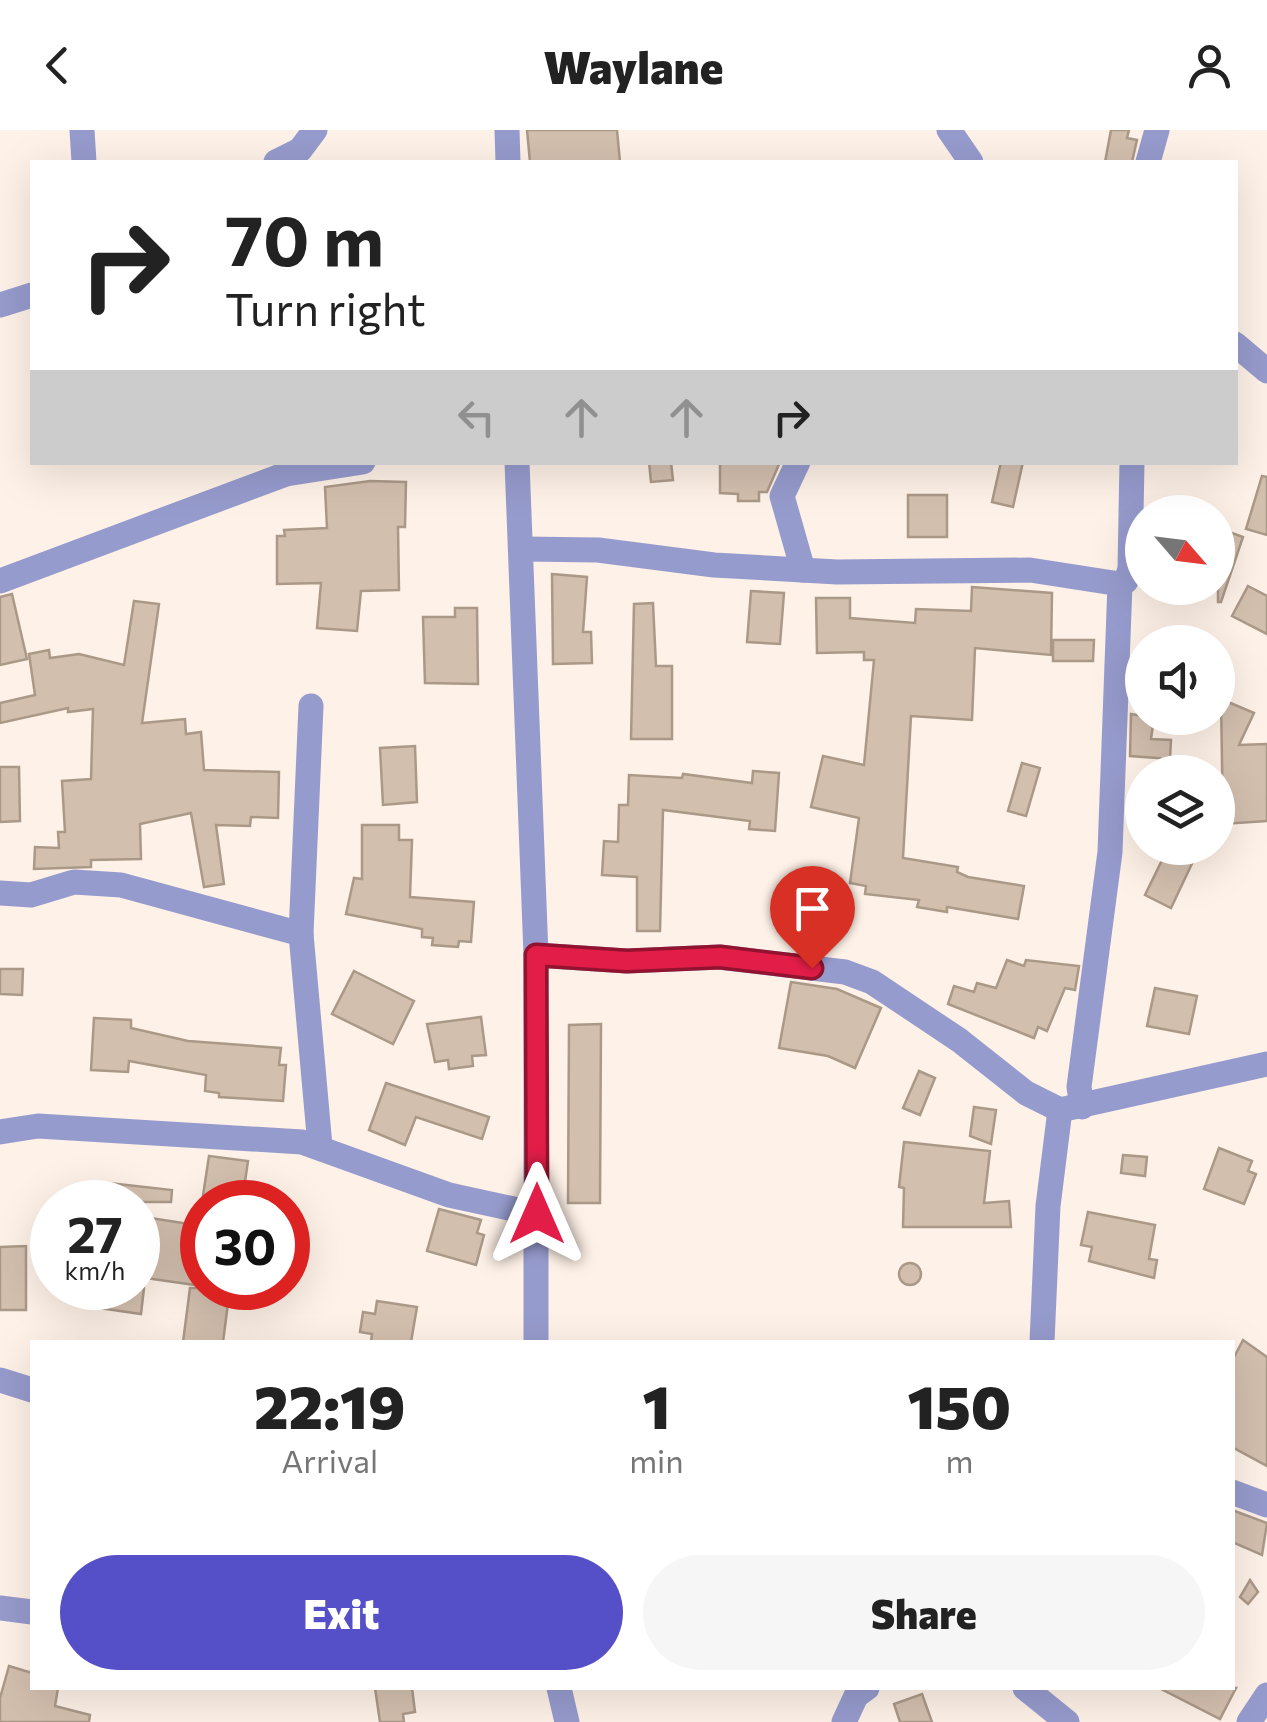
<!DOCTYPE html>
<style>
:root{--surface:#fff;--page:#f6f6f6;--text:#222;--muted:#767676;--accent:#5550c8}
body{margin:0;font-family:Commissioner,sans-serif;background:var(--page);color:var(--text);height:100vh;display:flex;flex-direction:column;font-size:38px;white-space:nowrap}
*{box-sizing:border-box;margin:0}
p{font-size:32px;color:var(--muted)}
.icon{flex:none;width:55px;height:55px;fill:none;stroke:currentColor;stroke-width:2;stroke-linecap:round;stroke-linejoin:round}
.map{position:relative;flex:1;overflow:hidden}
.side{position:absolute;left:30px;top:1210px;width:1205px;height:350px;display:flex;flex-direction:column;background:var(--surface);border-radius:0px;box-shadow:0 10px 40px #0002}
.side>*{flex:none}
.top-card{position:absolute;left:30px;top:30px;width:1208px;height:305px;border-radius:0px;box-shadow:0 10px 40px #0002;background:#fff;color:var(--text);overflow:hidden}
.needle{width:65px;rotate:118deg}
.controls{position:absolute;left:1125px;top:365px;display:grid;gap:20px}
.controls a{display:grid;place-items:center;width:110px;height:110px;border-radius:50%;background:var(--surface);box-shadow:0 10px 40px #0002;font-size:50px}
.speed{position:absolute;left:30px;top:1050px;display:flex;gap:20px;font-size:50px;font-weight:700;text-align:center}
.speed>*{display:grid;place-content:center;width:130px;height:130px;border-radius:50%;background:var(--surface);box-shadow:0 10px 40px #0002;line-height:1}
.speed small{font-size:25px;font-weight:400}
.speed .limit{border:15px solid #d22;background:#fff;color:#111}
.pin{position:absolute;display:grid;place-items:center;width:85px;height:85px;color:#fff;margin:-102px -42px;border-radius:50% 50% 50% 0;rotate:-45deg;box-shadow:0 0 10px #0007}
.pin .icon{rotate:45deg}
.me{position:absolute;width:110px;margin:-55px;rotate:0deg;stroke-linejoin:round;filter:drop-shadow(0 0 8px #0008)}
.turn{display:flex;align-items:center;gap:35px;height:210px;padding:0 30px;font-size:45px}
.turn .icon{width:130px;height:130px;stroke-width:2.5}
.turn b{display:block;font-size:70px;line-height:85px}
.lanes{display:flex;align-items:center;height:95px;padding:0 30px;background:#0003;justify-content:center;gap:50px;direction:ltr}
.lanes .off{opacity:.35}
.eta{display:flex;justify-content:space-evenly;align-items:center;height:170px;text-align:center}
.eta b{font-size:60px;font-weight:800;line-height:70px}
.primary-button{display:flex;gap:20px;margin-top:auto;padding:20px 30px}
.primary-button a{flex:1;height:115px;border-radius:60px;background:var(--accent);color:#fff;font-size:40px;font-weight:800;line-height:115px;text-align:center}
.primary-button a+a{background:var(--page);color:var(--text)}
header{display:flex;justify-content:space-between;align-items:center;height:130px;padding:0 30px;background:var(--surface);font-size:45px;font-weight:800}
.map>svg:first-child{display:block}
.building{fill:#d3bfae;stroke:#ab9988;stroke-width:2.5}
.lines{fill:none;stroke-linecap:round;stroke-linejoin:round}
.minor{stroke:#969bcd;stroke-width:25}
.route-casing{stroke:#92132f;stroke-width:25}
.route{stroke:#e11d48;stroke-width:18}
</style>
<header><svg class="icon" aria-label="back" viewBox="0 0 24 24"><path d="M15 5l-7 7 7 7"/></svg>Waylane<svg class="icon" aria-label="person" viewBox="0 0 24 24"><circle cx="12" cy="8" r="4"/><path d="M4 21q1-7 8-7t8 7"/></svg></header>
<div class="map">
<svg width="1267" height="1592" viewBox="0 0 1267 1592">
<rect width="100%" height="100%" fill="#fef1e7"/>
<g class="building">
<path d="M527,0H617L620,32H530Z"/>
<path d="M1111,0H1129L1127,8L1137,10L1132,32H1105Z"/>
<path d="M649,332H671L673,350L651,352Z"/>
<path d="M720,332H780L767,362H759V371H738V364L720,363Z"/>
<path d="M1001,332H1023L1013,377L992,372Z"/>
<path d="M1262,346L1267,347V405L1246,399Z"/>
<path d="M370,351L406,352L405,397H398L399,460L361,461L357,501L317,498L321,453L277,454V406H285L284,400L327,398L325,357Z"/>
<rect x="908" y="365" width="39" height="42"/>
<path d="M1218,398L1243,407L1221,472H1218Z"/>
<path d="M552,444L587,447L583,502H591L592,533L553,534Z"/>
<path d="M1248,456L1267,466V504L1232,486Z"/>
<path d="M972,457L1052,463L1051,525L975,518L972,590L911,586L903,728L958,737L957,742L968,747L1024,756L1018,789L947,777V782L917,777L919,770L865,764L866,756L850,753L859,688L811,677L823,626L864,635L874,530H864V522L817,523L816,468H850V488L915,493L916,479L971,481Z"/>
<path d="M751,461L784,463L780,514L747,512Z"/>
<path d="M12,464L27,529L0,535V467Z"/>
<path d="M134,471L159,474L142,593L185,589L186,604L201,602L204,640L279,642L278,688L251,687L250,696L216,695L224,754L204,757L191,683L140,694L141,729L91,730V737L34,739L35,717L59,718L58,702H65L62,651L91,649L93,579L68,582V578L0,593V573L35,565L29,524L49,520L50,528L79,524L124,535Z"/>
<path d="M653,473L656,536H672V609H631L634,474Z"/>
<path d="M455,478H477L478,554L425,553L423,487H455Z"/>
<path d="M1053,510H1094L1093,531H1053Z"/>
<path d="M1221,569L1254,583L1239,615L1267,614V691L1223,694Z"/>
<path d="M1131,584L1154,588L1151,609L1171,610L1170,629L1130,626Z"/>
<path d="M415,616L417,672L383,675L380,618Z"/>
<path d="M1022,633L1040,638L1026,686L1008,681Z"/>
<path d="M0,637H19L20,691L0,692Z"/>
<path d="M753,641L779,643L775,701L749,699L750,691L663,680L660,801H637V747L602,745L604,711L618,712L619,675H628L629,645L682,648L683,644L752,653Z"/>
<path d="M362,695H399V710H412L410,767L474,772L471,812L459,811L458,817L432,815L433,808L422,807V799L346,784L354,748L362,749Z"/>
<path d="M1168,718L1197,723L1171,778L1145,765Z"/>
<path d="M1007,830L1024,836L1026,830L1079,836L1075,860L1065,858L1047,901L1038,897L1034,908L948,874L954,856L974,862L977,853L996,858Z"/>
<path d="M0,839H23L22,865L0,864Z"/>
<path d="M354,841L414,871L393,914L332,884Z"/>
<path d="M791,852L837,859L881,878L855,938L828,926L779,918Z"/>
<path d="M1155,858L1197,866L1189,904L1147,896Z"/>
<path d="M481,887L486,925L472,926L473,936L449,939L448,930L435,932L427,894Z"/>
<path d="M94,888L131,890V898L188,911L281,918L279,935H286L283,971L219,967V963L205,961L206,945L129,931L128,942L91,940Z"/>
<path d="M601,894L600,1073H568L569,895Z"/>
<path d="M919,941L935,948L920,985L903,978Z"/>
<path d="M386,953L489,987L482,1009L416,987L405,1015L369,1000Z"/>
<path d="M974,977L996,980L991,1014L970,1006Z"/>
<path d="M904,1012L990,1021L984,1073L1009,1071L1011,1097H903L904,1058L899,1057Z"/>
<path d="M1219,1018L1252,1031L1248,1041L1256,1044L1244,1074L1204,1059Z"/>
<path d="M1123,1025L1147,1027L1145,1046L1121,1043Z"/>
<path d="M209,1026L248,1031L242,1072H202Z"/>
<path d="M100,1052L172,1060L171,1072H98Z"/>
<path d="M439,1079L481,1090L477,1103L484,1105L476,1135L427,1121Z"/>
<path d="M1088,1082L1155,1095L1149,1129L1157,1130L1154,1148L1089,1131L1092,1117L1081,1115Z"/>
<path d="M138,1086L202,1096V1156L138,1147Z"/>
<path d="M26,1116V1180H0V1117Z"/>
<circle cx="910" cy="1144" r="11"/>
<path d="M87,1158H144L141,1184L85,1176Z"/>
<path d="M190,1158H230L223,1212H183Z"/>
<path d="M377,1171L417,1177L411,1212H371L372,1204L360,1202L363,1182L375,1184Z"/>
<path d="M1243,1210L1267,1227V1336L1232,1317V1231Z"/>
<path d="M1232,1380L1267,1393L1262,1425L1232,1412Z"/>
<path d="M1250,1450L1258,1462L1248,1474L1240,1467Z"/>
<path d="M9,1536L32,1543V1558H58L55,1576L90,1585L89,1592H0V1568Z"/>
<path d="M375,1558H412L415,1582L403,1584L404,1592H380Z"/>
<path d="M1159,1558H1236L1220,1589Z"/>
<path d="M922,1564L932,1592H900L894,1574Z"/>
</g>
<g class="lines">
<g class="minor">
<path d="M82,0L84,32"/>
<path d="M507,0L508,32"/>
<path d="M949,0L971,32"/>
<path d="M276,32L300,20L315,0"/>
<path d="M1148,32L1157,0"/>
<path d="M0,175L32,165"/>
<path d="M1235,214L1267,241"/>
<path d="M517,332L536,825V1212"/>
<path d="M798,332L782,366L803,440"/>
<path d="M523,419L598,420L714,435L837,442L1030,440L1120,454L1126,451L1130,439L1132,332"/>
<path d="M0,451L286,344L363,332"/>
<path d="M0,763L31,765L74,752L121,755L301,804L320,1016"/>
<path d="M301,804L311,576"/>
<path d="M536,825L627,831L719,827L845,842L872,852L959,910L1026,963L1060,980L1267,934"/>
<path d="M1082,977L1079,957L1110,722L1120,454"/>
<path d="M0,1002L38,996L302,1012L449,1065L537,1084"/>
<path d="M1042,1212L1048,1076L1060,980"/>
<path d="M0,1250L32,1260"/>
<path d="M1232,1362L1267,1375"/>
<path d="M0,1478L32,1482"/>
<path d="M559,1558L567,1592"/>
<path d="M1025,1558L1067,1592"/>
<path d="M844,1592L856,1566L867,1558"/>
<path d="M1249,1592L1267,1565"/>
</g>
</g>
<g class="lines">
<g class="route-casing">
<path id="route" d="M537,1084L536,825L627,831L720,827L812,838"/>
</g>
<use href="#route" class="route"/>
</g>
</svg>
<div class="controls">
<a><svg class="needle" viewBox="-14 -14 28 28"><path d="M0-13l5 13h-10z" fill="#e53935"/><path d="M0 13l5-13h-10z" fill="#767676"/></svg></a>
<a><svg class="icon" aria-label="sound" viewBox="0 0 24 24"><path d="M4 9h4l5-4v14l-5-4H4zM17 9q2 3 0 6"/></svg></a>
<a><svg class="icon" aria-label="layers" viewBox="0 0 24 24"><path d="M12 4l9 5-9 5-9-5zM3 14l9 5 9-5"/></svg></a>
</div>
<div class="speed"><div>27<small>km/h</small></div><div class="limit">30</div></div>
<div class="pin" style="left:812px;top:838px;background:#d93025"><svg class="icon" aria-label="arrive" viewBox="0 0 24 24"><path d="M6 21V4h12l-3 4 3 4H6"/></svg></div>
<svg class="me" style="left:537px;top:1084px" viewBox="-20 -20 40 40"><path d="M0-17L14 15 0 8-14 15z" fill="#e11d48" stroke="#fff" stroke-width="4"/></svg>
<div class="top-card">
<div class="turn"><svg class="icon" aria-label="right" viewBox="0 0 24 24"><path d="M7 20v-9h11M14 6l5 5-5 5"/></svg><div><b>70 m</b>Turn right</div></div>
<div class="lanes"><svg class="icon off" aria-label="left" viewBox="0 0 24 24"><path d="M17 20v-9H6M10 6l-5 5 5 5"/></svg><svg class="icon off" aria-label="ahead" viewBox="0 0 24 24"><path d="M12 20V5M6 11l6-6 6 6"/></svg><svg class="icon off" aria-label="ahead" viewBox="0 0 24 24"><path d="M12 20V5M6 11l6-6 6 6"/></svg><svg class="icon" aria-label="right" viewBox="0 0 24 24"><path d="M7 20v-9h11M14 6l5 5-5 5"/></svg></div>
</div>
<section class="side">
<div class="eta">
<div><b>22:19</b><p>Arrival</p></div>
<div><b>1</b><p>min</p></div>
<div><b>150</b><p>m</p></div>
</div>
<div class="primary-button"><a>Exit</a><a>Share</a></div>
</section>
</div>
